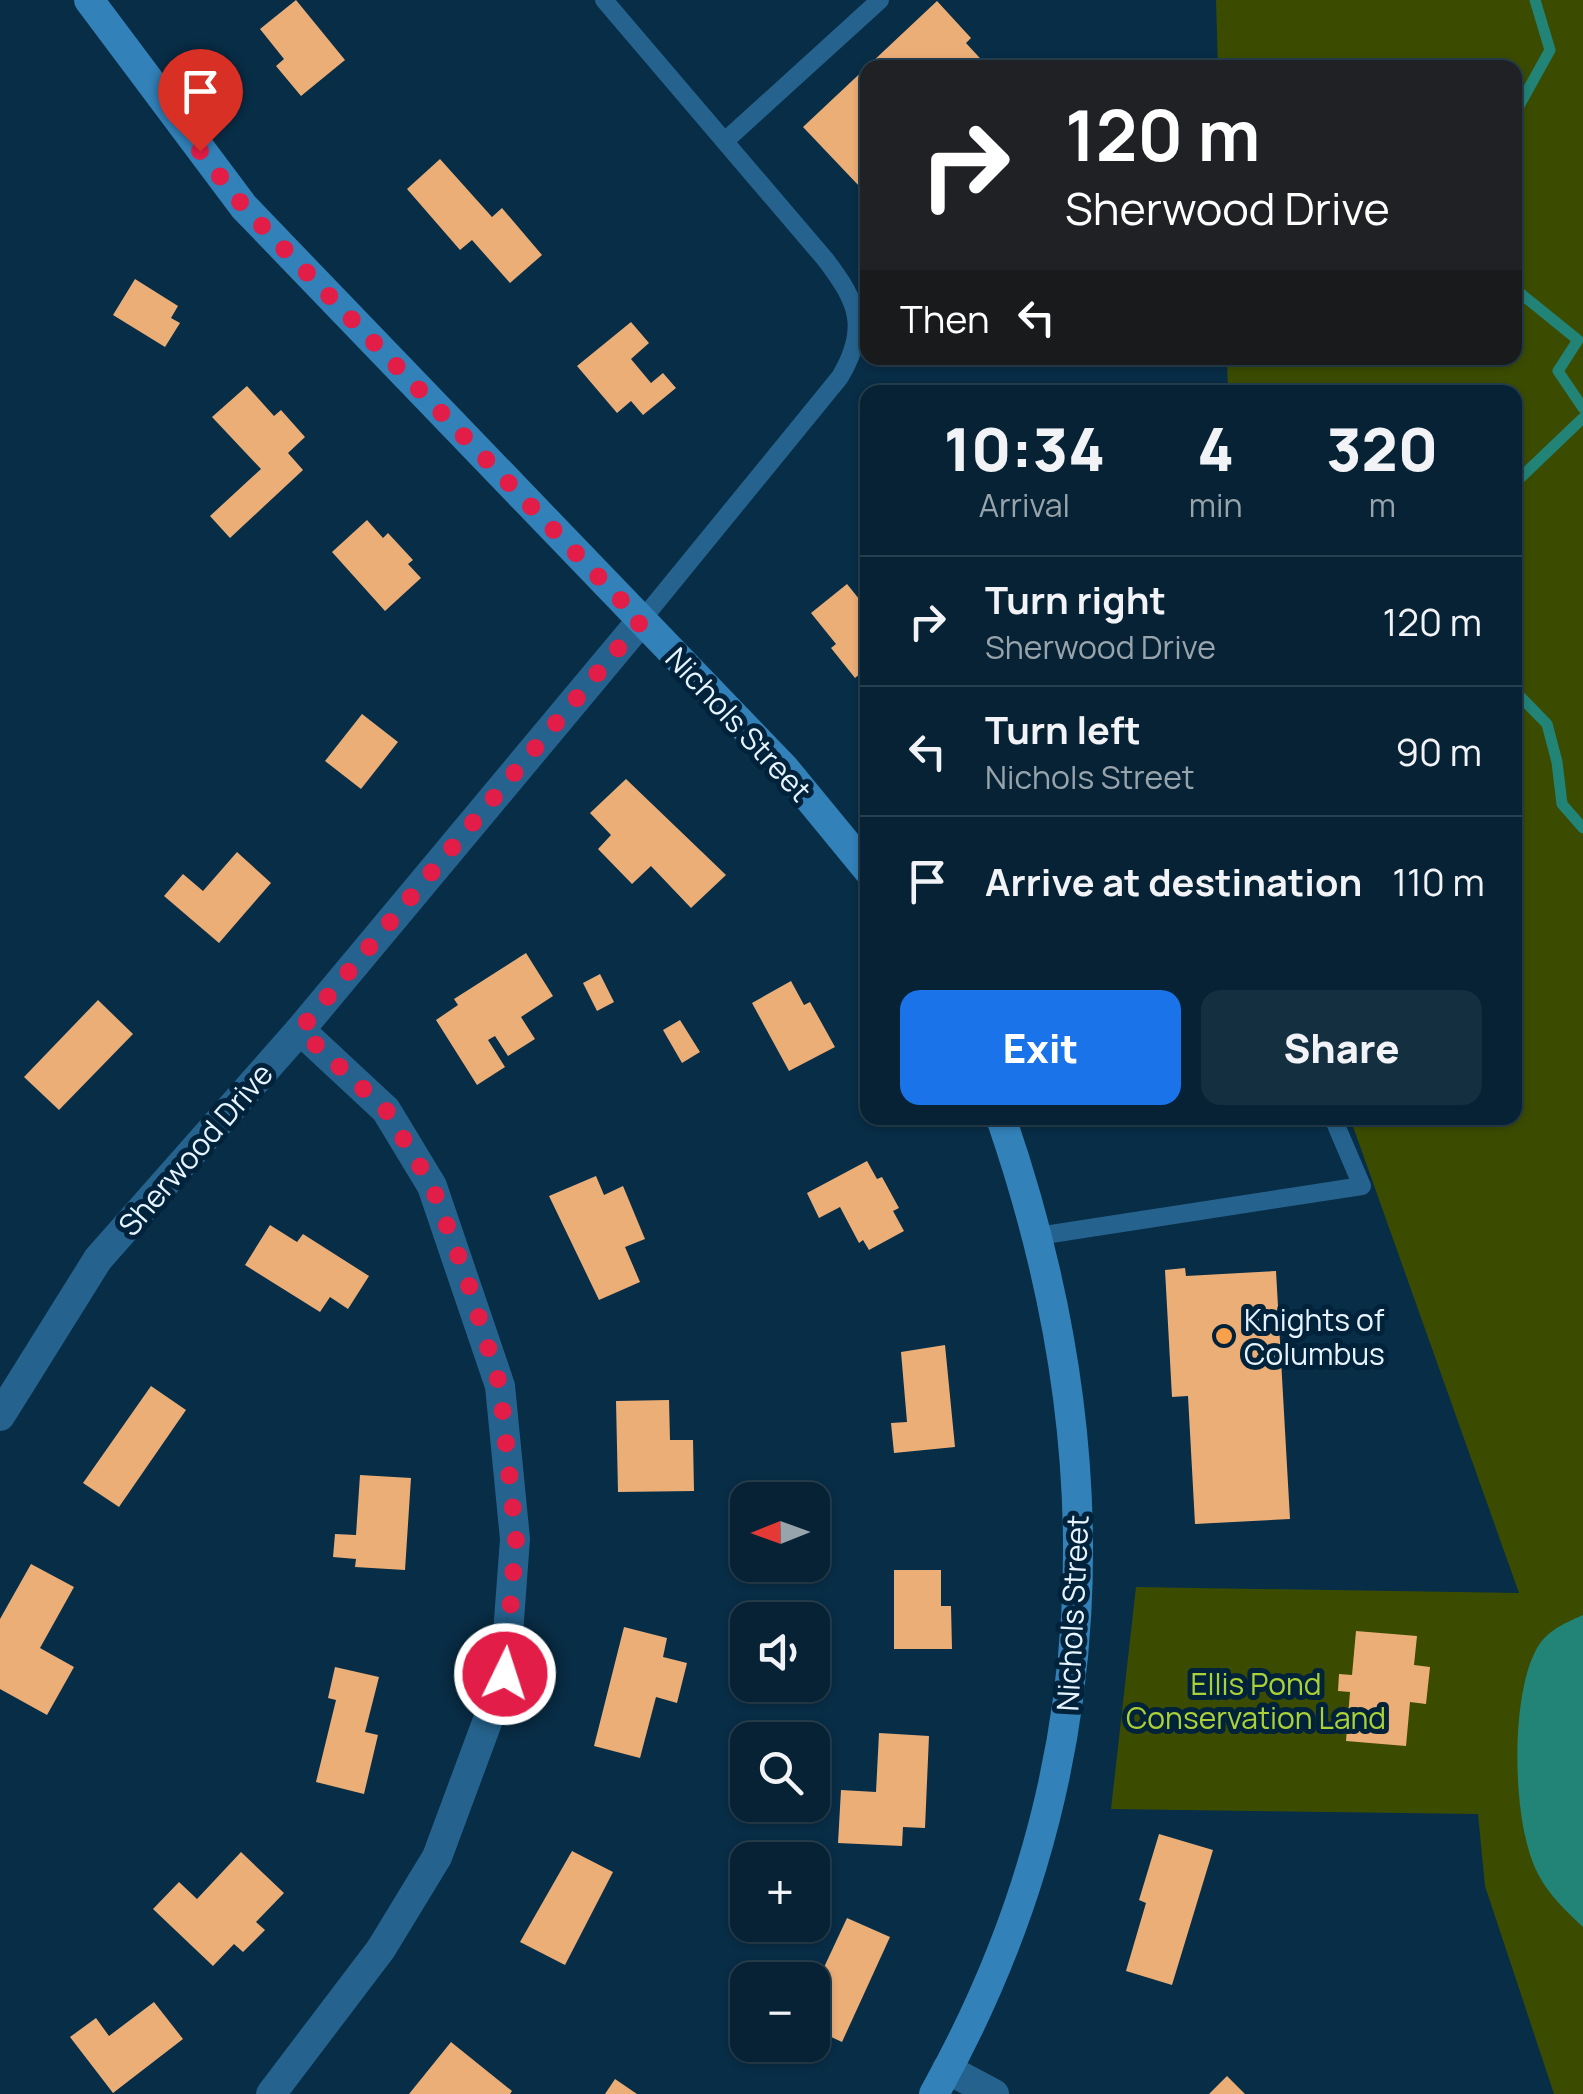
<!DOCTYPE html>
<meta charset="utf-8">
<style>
:root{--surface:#062234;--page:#142f40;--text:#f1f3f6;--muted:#98a4ac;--line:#273f4f;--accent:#1a73e8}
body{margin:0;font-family:Manrope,sans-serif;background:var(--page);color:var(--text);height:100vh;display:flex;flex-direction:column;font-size:38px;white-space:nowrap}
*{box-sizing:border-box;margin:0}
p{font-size:32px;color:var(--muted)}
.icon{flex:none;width:55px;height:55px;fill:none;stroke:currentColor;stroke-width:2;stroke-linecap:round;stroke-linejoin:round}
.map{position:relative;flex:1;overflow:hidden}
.details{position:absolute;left:860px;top:385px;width:662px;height:740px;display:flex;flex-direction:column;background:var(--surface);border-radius:20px;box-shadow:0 2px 8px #0004,0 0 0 2px var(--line)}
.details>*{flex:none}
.top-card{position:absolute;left:860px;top:60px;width:662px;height:305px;border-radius:20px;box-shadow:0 2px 8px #0004,0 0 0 2px var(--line);background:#202124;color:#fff;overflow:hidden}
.needle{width:65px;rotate:269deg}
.buttons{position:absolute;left:730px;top:1482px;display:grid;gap:20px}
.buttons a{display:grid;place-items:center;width:100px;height:100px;border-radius:20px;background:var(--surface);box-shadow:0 2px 8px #0004,0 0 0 2px var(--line);font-size:50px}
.pin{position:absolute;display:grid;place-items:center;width:85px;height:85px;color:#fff;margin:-102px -42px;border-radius:50% 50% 50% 0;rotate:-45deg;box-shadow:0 0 10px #0007}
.pin .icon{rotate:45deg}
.me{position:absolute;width:110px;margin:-55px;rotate:4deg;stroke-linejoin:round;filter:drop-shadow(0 0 8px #0008)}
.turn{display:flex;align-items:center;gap:35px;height:210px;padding:0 40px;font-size:45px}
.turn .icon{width:130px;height:130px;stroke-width:2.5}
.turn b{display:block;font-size:70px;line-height:85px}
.then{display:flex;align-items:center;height:95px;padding:0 40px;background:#0003;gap:20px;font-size:38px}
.eta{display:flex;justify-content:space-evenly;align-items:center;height:170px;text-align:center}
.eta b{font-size:60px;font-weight:800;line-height:70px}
.primary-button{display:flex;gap:20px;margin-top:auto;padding:20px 40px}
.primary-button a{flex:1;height:115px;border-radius:20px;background:var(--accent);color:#fff;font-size:40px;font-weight:800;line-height:115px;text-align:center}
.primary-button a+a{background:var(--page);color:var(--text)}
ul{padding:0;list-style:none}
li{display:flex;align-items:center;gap:30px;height:130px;padding:0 40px;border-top:2px solid var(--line)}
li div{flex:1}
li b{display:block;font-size:38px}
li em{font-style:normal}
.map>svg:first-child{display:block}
.green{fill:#3b4c00}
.water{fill:#228377}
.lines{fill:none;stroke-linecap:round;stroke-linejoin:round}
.stream{stroke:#228377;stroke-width:11}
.building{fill:#ecae77}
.lane{stroke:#25638e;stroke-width:18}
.street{stroke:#25638e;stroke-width:30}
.secondary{stroke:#3281b8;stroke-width:30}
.route{stroke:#e11d48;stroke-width:18;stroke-dasharray:0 32.4}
.poi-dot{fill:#f8a14a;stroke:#00233b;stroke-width:4}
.labels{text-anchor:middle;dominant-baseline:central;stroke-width:10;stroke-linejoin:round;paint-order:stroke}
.street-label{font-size:30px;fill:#e7f4ff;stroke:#00233b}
.poi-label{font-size:30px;fill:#e7f4ff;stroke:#00233b;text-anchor:start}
.park-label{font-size:30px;fill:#acd136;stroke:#00233b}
</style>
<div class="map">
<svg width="1583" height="2094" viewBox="0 0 1583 2094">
<rect width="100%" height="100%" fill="#082d46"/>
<path class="green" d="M1216,0H1583V2094H1554L1485,1886L1478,1814L1111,1809L1136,1587L1519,1593L1350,1118H1515V392H1228L1227,358H1515V68L1218,67Z"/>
<path class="water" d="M1583,1615V1927C1566,1911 1549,1895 1538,1874C1512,1825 1510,1701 1535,1652C1545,1631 1563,1624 1583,1615Z"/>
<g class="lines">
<g class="stream">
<path d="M1515,113L1550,50L1535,0"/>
<path d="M1515,289L1578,340L1558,371L1583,408"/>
<path d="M1515,483L1583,418"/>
<path d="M1515,691L1547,724L1557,762L1562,804L1583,828"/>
</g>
</g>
<g class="building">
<path d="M296,0L345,60L301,96L276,66L284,59L260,29Z"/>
<path d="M937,1L971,38L966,43L989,68H868V180L860,187L803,127Z"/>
<path d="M440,159L492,217L502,208L542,255L510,283L472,240L460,250L407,189Z"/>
<path d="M135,279L178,306L171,318L180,323L165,347L113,315Z"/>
<path d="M631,322L649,343L631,359L651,383L663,373L676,388L643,415L631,401L617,413L577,366Z"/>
<path d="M247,386L274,416L281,410L305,437L288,453L303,470L230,538L210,516L261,469L212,417Z"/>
<path d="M367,520L383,538L388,533L413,560L408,564L421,578L385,611L332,552Z"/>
<path d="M847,584L868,610V682L861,673L855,678L831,648L836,644L811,613Z"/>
<path d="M362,714L398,742L361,789L325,761Z"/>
<path d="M626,779L726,875L691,908L651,866L632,884L598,849L611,835L590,813Z"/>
<path d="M237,852L271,883L219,943L164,896L183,874L203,891Z"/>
<path d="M526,953L553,996L521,1017L535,1039L508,1056L495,1036L488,1040L505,1067L477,1085L436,1020L458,1005L454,999Z"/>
<path d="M600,974L614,1002L597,1011L583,983Z"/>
<path d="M791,981L804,1005L810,1002L835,1047L789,1071L752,1003Z"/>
<path d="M98,1000L133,1034L59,1110L24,1077Z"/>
<path d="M680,1020L700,1052L682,1063L663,1030Z"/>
<path d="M867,1161L877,1179L882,1177L899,1208L893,1211L904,1231L869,1250L863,1240L859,1243L840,1207L819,1218L807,1193Z"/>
<path d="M596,1176L604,1195L623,1186L645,1239L625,1247L640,1282L599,1300L549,1196Z"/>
<path d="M270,1225L297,1242L303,1234L369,1276L348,1309L330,1297L320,1312L245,1265Z"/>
<path d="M1185,1268L1186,1276L1276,1271L1290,1519L1195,1524L1188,1396L1172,1397L1165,1270Z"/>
<path d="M945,1345L955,1447L894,1453L891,1423L907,1422L901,1352Z"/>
<path d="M151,1386L186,1410L119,1507L83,1483Z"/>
<path d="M669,1400L670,1440H693L694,1491L618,1492L616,1401Z"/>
<path d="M360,1475L411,1478L405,1570L355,1567L356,1559L333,1557L335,1534L356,1535Z"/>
<path d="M31,1564L74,1587L40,1648L74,1667L47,1715L0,1689V1619Z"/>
<path d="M894,1570H941V1606H951L952,1649H894Z"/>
<path d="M624,1627L667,1638L663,1657L687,1663L677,1703L656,1697L640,1758L594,1746Z"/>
<path d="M1356,1631L1417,1636L1414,1665L1430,1667L1426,1704L1410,1702L1406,1746L1346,1741L1350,1692L1338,1691L1339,1674L1352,1675Z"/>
<path d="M335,1667L379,1677L365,1732L378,1735L364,1794L316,1782L336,1700L328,1698Z"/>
<path d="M879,1733L929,1736L925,1828L903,1827L902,1846L838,1843L841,1790L876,1792Z"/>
<path d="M1159,1834L1213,1850L1172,1985L1126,1971L1146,1903L1139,1900Z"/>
<path d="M572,1851L613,1872L565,1965L520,1942Z"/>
<path d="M241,1852L284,1893L256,1922L265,1930L243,1952L234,1944L213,1966L153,1909L179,1882L197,1899Z"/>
<path d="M847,1918L890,1937L842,2042L812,2028V1993Z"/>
<path d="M154,2002L183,2039L113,2093L70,2037L96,2018L109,2036Z"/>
<path d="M451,2042L512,2091L510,2094H409Z"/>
<path d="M1227,2076L1245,2094H1209Z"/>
<path d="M615,2079L637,2094H605Z"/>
</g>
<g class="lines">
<g class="lane">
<path d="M604,0L825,259C858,302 869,328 840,377L641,621"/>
<path d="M725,141L880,0"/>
<path d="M1038,1236L1362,1186L1333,1118"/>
</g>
<g class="street">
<path d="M0,1416L98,1259L300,1030L641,621"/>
<path d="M947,2069L994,2094"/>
<path d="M271,2094L381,1949L437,1857L505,1674L515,1539L500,1386L432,1186L386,1110L300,1030"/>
</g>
<g class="secondary">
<path d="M89,0L244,207L785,769L868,870"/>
<path d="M934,2094C1109,1782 1116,1451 1001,1118"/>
</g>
</g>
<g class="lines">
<path class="route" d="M200,151L244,207L641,621L300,1030L386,1110L432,1186L466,1276L500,1386L516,1539L505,1674"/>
</g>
<circle class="poi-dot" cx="1224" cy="1336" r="10"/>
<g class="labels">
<g class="street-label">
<text transform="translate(739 724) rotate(47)">Nichols Street</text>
<text transform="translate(195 1149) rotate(-49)">Sherwood Drive</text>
<text transform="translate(1072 1613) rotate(-87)">Nichols Street</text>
</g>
<g class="poi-label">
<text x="1244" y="1319">Knights of<tspan x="1244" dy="34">Columbus</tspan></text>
</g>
<g class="park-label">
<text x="1256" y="1683">Ellis Pond<tspan x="1256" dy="34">Conservation Land</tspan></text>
</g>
</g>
</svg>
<div class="buttons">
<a><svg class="needle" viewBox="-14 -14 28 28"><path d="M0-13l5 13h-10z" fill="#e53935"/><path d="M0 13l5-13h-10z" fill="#98a4ac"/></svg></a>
<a><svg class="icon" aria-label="sound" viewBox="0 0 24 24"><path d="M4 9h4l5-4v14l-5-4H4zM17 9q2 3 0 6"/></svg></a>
<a><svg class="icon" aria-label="search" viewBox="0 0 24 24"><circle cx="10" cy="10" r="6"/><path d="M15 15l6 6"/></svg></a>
<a>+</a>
<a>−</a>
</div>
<div class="pin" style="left:200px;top:151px;background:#d93025"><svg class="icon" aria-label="arrive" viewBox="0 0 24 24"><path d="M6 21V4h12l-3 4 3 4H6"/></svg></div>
<svg class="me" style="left:505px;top:1674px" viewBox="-20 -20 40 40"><circle r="17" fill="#e11d48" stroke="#fff" stroke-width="3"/><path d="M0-11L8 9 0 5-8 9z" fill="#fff"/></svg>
<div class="top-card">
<div class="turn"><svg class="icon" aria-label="right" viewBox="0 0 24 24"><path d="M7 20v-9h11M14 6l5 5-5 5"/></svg><div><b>120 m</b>Sherwood Drive</div></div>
<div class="then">Then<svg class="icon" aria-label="left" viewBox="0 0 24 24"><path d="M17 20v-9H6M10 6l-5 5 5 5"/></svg></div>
</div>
<section class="details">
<div class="eta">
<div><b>10:34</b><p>Arrival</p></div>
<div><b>4</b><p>min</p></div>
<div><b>320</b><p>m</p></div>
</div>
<ul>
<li><svg class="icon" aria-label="right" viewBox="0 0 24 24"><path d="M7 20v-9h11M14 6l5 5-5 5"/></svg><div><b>Turn right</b><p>Sherwood Drive</p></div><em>120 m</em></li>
<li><svg class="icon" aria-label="left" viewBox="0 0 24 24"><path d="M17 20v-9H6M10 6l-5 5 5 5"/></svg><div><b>Turn left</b><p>Nichols Street</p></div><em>90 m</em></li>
<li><svg class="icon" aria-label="arrive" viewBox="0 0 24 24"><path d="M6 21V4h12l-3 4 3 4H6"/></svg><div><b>Arrive at destination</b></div><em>110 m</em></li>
</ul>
<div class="primary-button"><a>Exit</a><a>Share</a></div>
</section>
</div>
